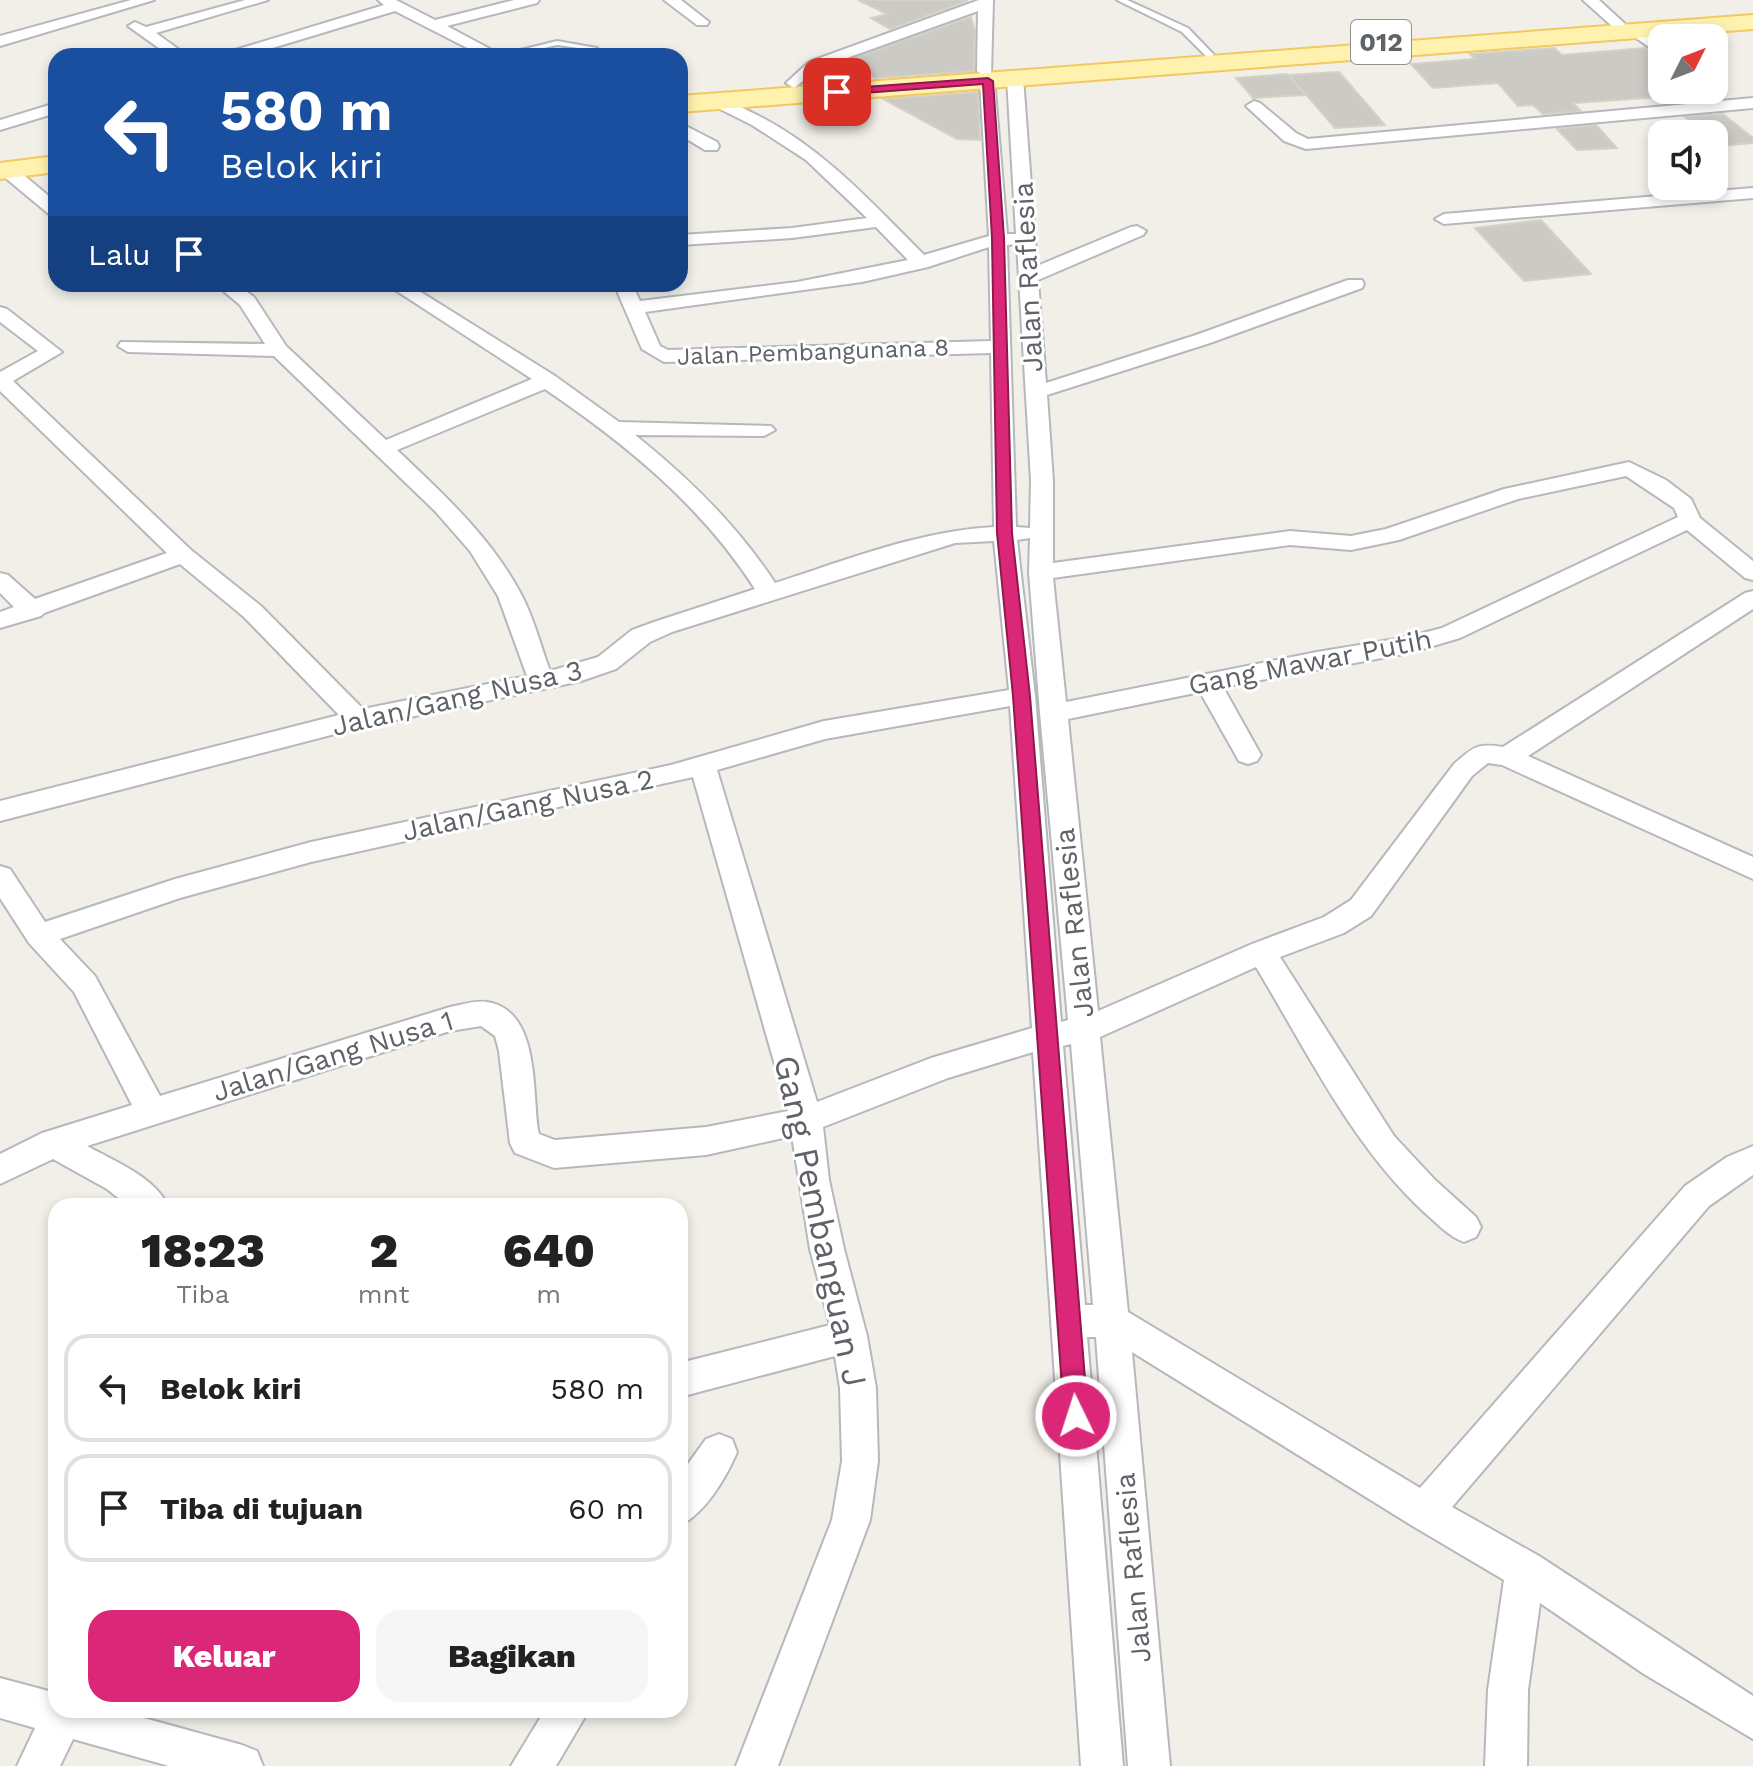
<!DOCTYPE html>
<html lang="id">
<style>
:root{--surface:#fff;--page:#f6f6f6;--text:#222;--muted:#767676;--line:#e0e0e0;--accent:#db2777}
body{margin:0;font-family:"Work Sans",sans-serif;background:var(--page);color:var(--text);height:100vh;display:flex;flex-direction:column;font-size:30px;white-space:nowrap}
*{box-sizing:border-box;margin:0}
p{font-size:26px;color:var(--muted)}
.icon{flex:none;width:44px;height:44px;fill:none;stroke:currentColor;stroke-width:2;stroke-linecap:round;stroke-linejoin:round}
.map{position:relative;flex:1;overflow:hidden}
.panel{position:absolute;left:48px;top:1198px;width:640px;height:520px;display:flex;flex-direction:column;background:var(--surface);border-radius:24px;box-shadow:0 4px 12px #0003}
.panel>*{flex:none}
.banner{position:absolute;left:48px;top:48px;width:640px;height:244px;border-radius:24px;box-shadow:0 4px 12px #0003;background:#1a4fa0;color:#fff;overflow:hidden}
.needle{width:52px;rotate:48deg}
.tools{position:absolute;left:1648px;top:24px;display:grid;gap:16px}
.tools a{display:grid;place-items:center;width:80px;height:80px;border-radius:16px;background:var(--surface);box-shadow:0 4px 12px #0003;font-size:40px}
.pin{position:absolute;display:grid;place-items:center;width:68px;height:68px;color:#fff;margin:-34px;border-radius:16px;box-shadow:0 4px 12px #0006}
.me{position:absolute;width:88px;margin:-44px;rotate:356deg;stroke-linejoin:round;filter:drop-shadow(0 0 6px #0008)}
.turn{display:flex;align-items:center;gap:28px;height:168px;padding:0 40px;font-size:36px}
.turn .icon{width:104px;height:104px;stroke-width:2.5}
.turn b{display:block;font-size:56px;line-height:68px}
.then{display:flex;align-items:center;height:76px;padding:0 40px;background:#0003;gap:16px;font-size:30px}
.eta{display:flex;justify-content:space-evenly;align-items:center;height:136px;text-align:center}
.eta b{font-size:48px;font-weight:800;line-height:56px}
.primary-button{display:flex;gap:16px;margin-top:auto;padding:16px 40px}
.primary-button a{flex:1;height:92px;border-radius:24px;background:var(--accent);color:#fff;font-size:32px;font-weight:800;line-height:92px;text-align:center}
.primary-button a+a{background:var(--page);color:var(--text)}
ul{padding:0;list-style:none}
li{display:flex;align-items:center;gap:24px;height:108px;margin:0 16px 12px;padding:0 24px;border:4px solid var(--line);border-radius:24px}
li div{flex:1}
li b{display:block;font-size:30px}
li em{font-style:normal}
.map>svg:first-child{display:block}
.building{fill:#cccac5;stroke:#d6d1c6;stroke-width:2}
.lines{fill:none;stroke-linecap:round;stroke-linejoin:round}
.lane-casing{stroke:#b5b8bc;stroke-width:4}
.street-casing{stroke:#b5b8bc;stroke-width:4}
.primary-casing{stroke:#f2c960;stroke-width:4}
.lane{fill:#fff;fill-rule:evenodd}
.street{fill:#fff;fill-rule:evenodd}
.primary{fill:#fff2af;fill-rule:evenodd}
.route{fill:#db2777;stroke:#8e194d;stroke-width:2}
.labels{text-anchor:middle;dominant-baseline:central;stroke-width:6;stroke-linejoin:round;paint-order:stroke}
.far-street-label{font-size:24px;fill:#5f6368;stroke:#fff}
.shield{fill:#fff;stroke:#8f9295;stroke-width:2}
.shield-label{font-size:26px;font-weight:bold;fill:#5f6368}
.street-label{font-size:28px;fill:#5f6368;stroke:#fff}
.near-street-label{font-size:34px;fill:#5f6368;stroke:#fff}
</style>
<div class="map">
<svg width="1753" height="1766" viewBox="0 0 1753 1766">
<rect width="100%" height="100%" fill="#f1efe8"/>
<g class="building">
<path d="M858,0H966L967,1L890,29L871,18L887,14Z"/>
<path d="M971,17L975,31L974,71L875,78L843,62Z"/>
<path d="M1554,48L1562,55L1645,48L1662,59V90H1694L1706,99L1668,103L1662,97L1573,103L1581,111L1543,114L1533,105L1518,106L1498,83L1433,88L1411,64L1475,59L1470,54Z"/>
<path d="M1339,72L1385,125L1335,128L1289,75Z"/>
<path d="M1287,74L1305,95L1253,98L1236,78Z"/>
<path d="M978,92L980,140L957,139L883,99Z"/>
<path d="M1723,114L1753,138V143L1719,146L1714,142V134H1705L1685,117Z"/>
<path d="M1596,125L1617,148L1577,150L1557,129Z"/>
<path d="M1541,220L1591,274L1524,281L1475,228Z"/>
</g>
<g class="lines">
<g class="lane-casing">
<g id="lane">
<path d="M1117,0H1127L1188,28L1214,55L1207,57L1182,32Z"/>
<path d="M557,41L597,48L593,50L557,45L510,56H496Z"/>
</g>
</g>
<g class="street-casing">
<g id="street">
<path d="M131,0H154L0,46V36Z"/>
<path d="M245,0H268L156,33L188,56H170L128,26L135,22L146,27Z"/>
<path d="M378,0H396L435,20L514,0H539L537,3L447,26L503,56H483L395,11L246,56H222L225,53L384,5Z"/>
<path d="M664,0H681L709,22L707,25H697Z"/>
<path d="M979,0H993L991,74L985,76L977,71L978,11L819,68L794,88L786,83L809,62Z"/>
<path d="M1583,0H1599L1625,24L1623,27H1613Z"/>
<path d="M1637,27L1662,44V56L1632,35V29Z"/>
<path d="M1015,73L1023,78L1037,266L1131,227L1137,226L1146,231L1143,235L1038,280L1046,383L1196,335L1348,280H1362L1364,284L1362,288L1210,343L1047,395L1053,481V563L1290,531L1351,536L1386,529L1504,489L1629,462L1666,480L1691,499L1700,518L1753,561V580L1745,578L1687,530L1460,638L1409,653L1223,687L1261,755L1257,761L1248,764L1239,761L1200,692L1068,719L1098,1011L1252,944L1324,917L1351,900L1454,764C1474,747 1476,743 1503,747L1745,593L1753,591V609L1528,756L1753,857V879L1502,765L1488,763L1472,776L1371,916L1344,933L1280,957L1394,1136L1435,1180L1476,1217L1481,1227L1476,1237L1464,1242C1448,1236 1438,1224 1425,1213C1352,1146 1307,1051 1256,967L1100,1037L1128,1312L1420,1488L1685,1186L1727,1157L1753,1146V1175L1709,1206L1452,1507L1539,1556L1753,1696V1739L1644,1674L1540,1603L1528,1690L1527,1766H1485L1488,1690L1504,1580L1411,1525L1132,1352L1170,1766H1128L1096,1337H1087L1123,1766H1081L1033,1052L948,1078L823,1127L829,1180L844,1249L867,1336L876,1388L878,1461L870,1520L778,1766H736L832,1520L842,1461L840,1388L835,1356L680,1397V1363L830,1325L810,1249L792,1136L706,1155L554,1168L515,1153L510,1143L499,1051L495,1036L481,1026L450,1031L87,1146C114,1161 155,1177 168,1206H128L107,1189L53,1159L0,1184V1154L42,1133L132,1105L74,992L29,943L0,898V866L10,869L45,922L175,879L311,842L671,765L824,721L1009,690L994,541L955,543L672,632L650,642L616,669L581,681L358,728L0,821V801L339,715L244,617L180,564L44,613L41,616L0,628V612L14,607L0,593V573L8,575L35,599L167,553L0,391V372L38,351L0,322V307L7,309L62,352L13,381L191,550L261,606L363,709L527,676L498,596L470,551L435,511L274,356L128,352L118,346L121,342L265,344L240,305L215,284H236L254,297L286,346L386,440L532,379L386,284H408L555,376L619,422L771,426L775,430L764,436L635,435C689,478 737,525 775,583C847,560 918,531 994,527L991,353L664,362L642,349L614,284H632L640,301L797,282L908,260L876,227L792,238L680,245V235L792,228L867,218L806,160L752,125L710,104V98L716,96C730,100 742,108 755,114C823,148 871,202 924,255L989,236L980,81L988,76L994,78L1007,234H1016L1007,78ZM1017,244L1031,481L1030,528L1016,527L1007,245ZM989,247L991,341L668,350L660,346L645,312L862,282L928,267ZM545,389C626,444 702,506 755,589L654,622L632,630L598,657L550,671C541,647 534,619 522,596C492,538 443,494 397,450ZM1626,476L1674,508L1678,517L1442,628L1408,637L1317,652L1066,702L1053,578L1290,545L1351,550L1399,540L1518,499ZM1030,538L1029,572L1040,713L1068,1020L1061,1022L1035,696L1017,540ZM1010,706L1032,1028L931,1058L817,1102L717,770L825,739ZM693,777L788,1111L706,1127L555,1140L539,1134L538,1130C532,1091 540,1010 487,1002C476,1000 461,1005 450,1007L160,1096L95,976L60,939L180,898L311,862ZM1071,1044L1093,1305H1085L1063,1046Z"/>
<path d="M1753,98V108L1306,149L1284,141L1246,106L1254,101L1260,103L1296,133L1308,139Z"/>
<path d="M56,103V113L0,130V120Z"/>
<path d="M680,123L717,142L719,146L717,150H705L680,135Z"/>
<path d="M8,166L14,167L56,202V216L50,215L2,175L0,170Z"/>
<path d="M1753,188V198L1444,224L1435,219L1444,214Z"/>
<path d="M719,1434L732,1439L737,1452C727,1476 705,1514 680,1525V1475L706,1439Z"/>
<path d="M0,1678L56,1693V1710H115L242,1745L257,1751L263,1766H169L73,1739L60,1766H17L35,1728L0,1718Z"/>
<path d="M545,1710H589L556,1766H511Z"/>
</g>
</g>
<g class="primary-casing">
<g id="primary">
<path d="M1753,15V29L680,112V96Z"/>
<path d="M56,156V172L0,179V163Z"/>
</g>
</g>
<use href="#lane" class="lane"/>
<use href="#street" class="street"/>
<use href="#primary" class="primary"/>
</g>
<path class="route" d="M988,78L993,81L1004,238L1012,533L1030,696L1088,1416L1084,1424L1076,1427L1067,1424L1064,1416L1013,696L997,533L992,238L983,84L837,95L832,92L837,89Z"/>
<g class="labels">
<g class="far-street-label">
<text transform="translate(813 352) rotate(-2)">Jalan Pembangunana 8</text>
</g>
<rect class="shield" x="1351" y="20" width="60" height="44" rx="6"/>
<g class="shield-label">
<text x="1381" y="42">012</text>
</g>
<g class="street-label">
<text transform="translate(1028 277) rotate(-93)">Jalan Raflesia</text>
<text transform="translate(1310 662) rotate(-11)">Gang Mawar Putih</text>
<text transform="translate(457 698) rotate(-13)">Jalan/Gang Nusa 3</text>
<text transform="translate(528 805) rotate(-12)">Jalan/Gang Nusa 2</text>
<text transform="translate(1074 923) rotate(-96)">Jalan Raflesia</text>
<text transform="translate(333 1056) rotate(-17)">Jalan/Gang Nusa 1</text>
<text transform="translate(1133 1568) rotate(-95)">Jalan Raflesia</text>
</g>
<g class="near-street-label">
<text transform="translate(821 1221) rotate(78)">Gang Pembanguan J</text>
</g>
</g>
</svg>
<div class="tools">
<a><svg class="needle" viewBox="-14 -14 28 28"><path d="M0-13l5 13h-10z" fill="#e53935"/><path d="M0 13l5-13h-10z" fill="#767676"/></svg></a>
<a><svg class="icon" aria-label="sound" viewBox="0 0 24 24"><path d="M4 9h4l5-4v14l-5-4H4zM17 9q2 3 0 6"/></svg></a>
</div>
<div class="pin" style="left:837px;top:92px;background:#d93025"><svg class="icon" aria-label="arrive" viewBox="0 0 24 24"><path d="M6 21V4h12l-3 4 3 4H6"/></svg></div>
<svg class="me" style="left:1076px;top:1416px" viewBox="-20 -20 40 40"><circle r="17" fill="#db2777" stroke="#fff" stroke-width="3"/><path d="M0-11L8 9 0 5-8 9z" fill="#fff"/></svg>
<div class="banner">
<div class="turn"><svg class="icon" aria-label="left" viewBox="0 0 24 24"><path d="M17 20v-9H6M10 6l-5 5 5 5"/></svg><div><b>580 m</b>Belok kiri</div></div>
<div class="then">Lalu<svg class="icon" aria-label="arrive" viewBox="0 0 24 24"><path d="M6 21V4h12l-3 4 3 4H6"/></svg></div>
</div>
<section class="panel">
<div class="eta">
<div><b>18:23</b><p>Tiba</p></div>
<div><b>2</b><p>mnt</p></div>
<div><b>640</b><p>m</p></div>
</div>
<ul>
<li><svg class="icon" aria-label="left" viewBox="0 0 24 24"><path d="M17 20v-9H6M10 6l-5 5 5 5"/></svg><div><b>Belok kiri</b></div><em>580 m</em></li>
<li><svg class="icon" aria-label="arrive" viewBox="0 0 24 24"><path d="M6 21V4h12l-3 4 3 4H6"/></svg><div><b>Tiba di tujuan</b></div><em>60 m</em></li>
</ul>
<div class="primary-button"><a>Keluar</a><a>Bagikan</a></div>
</section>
</div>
